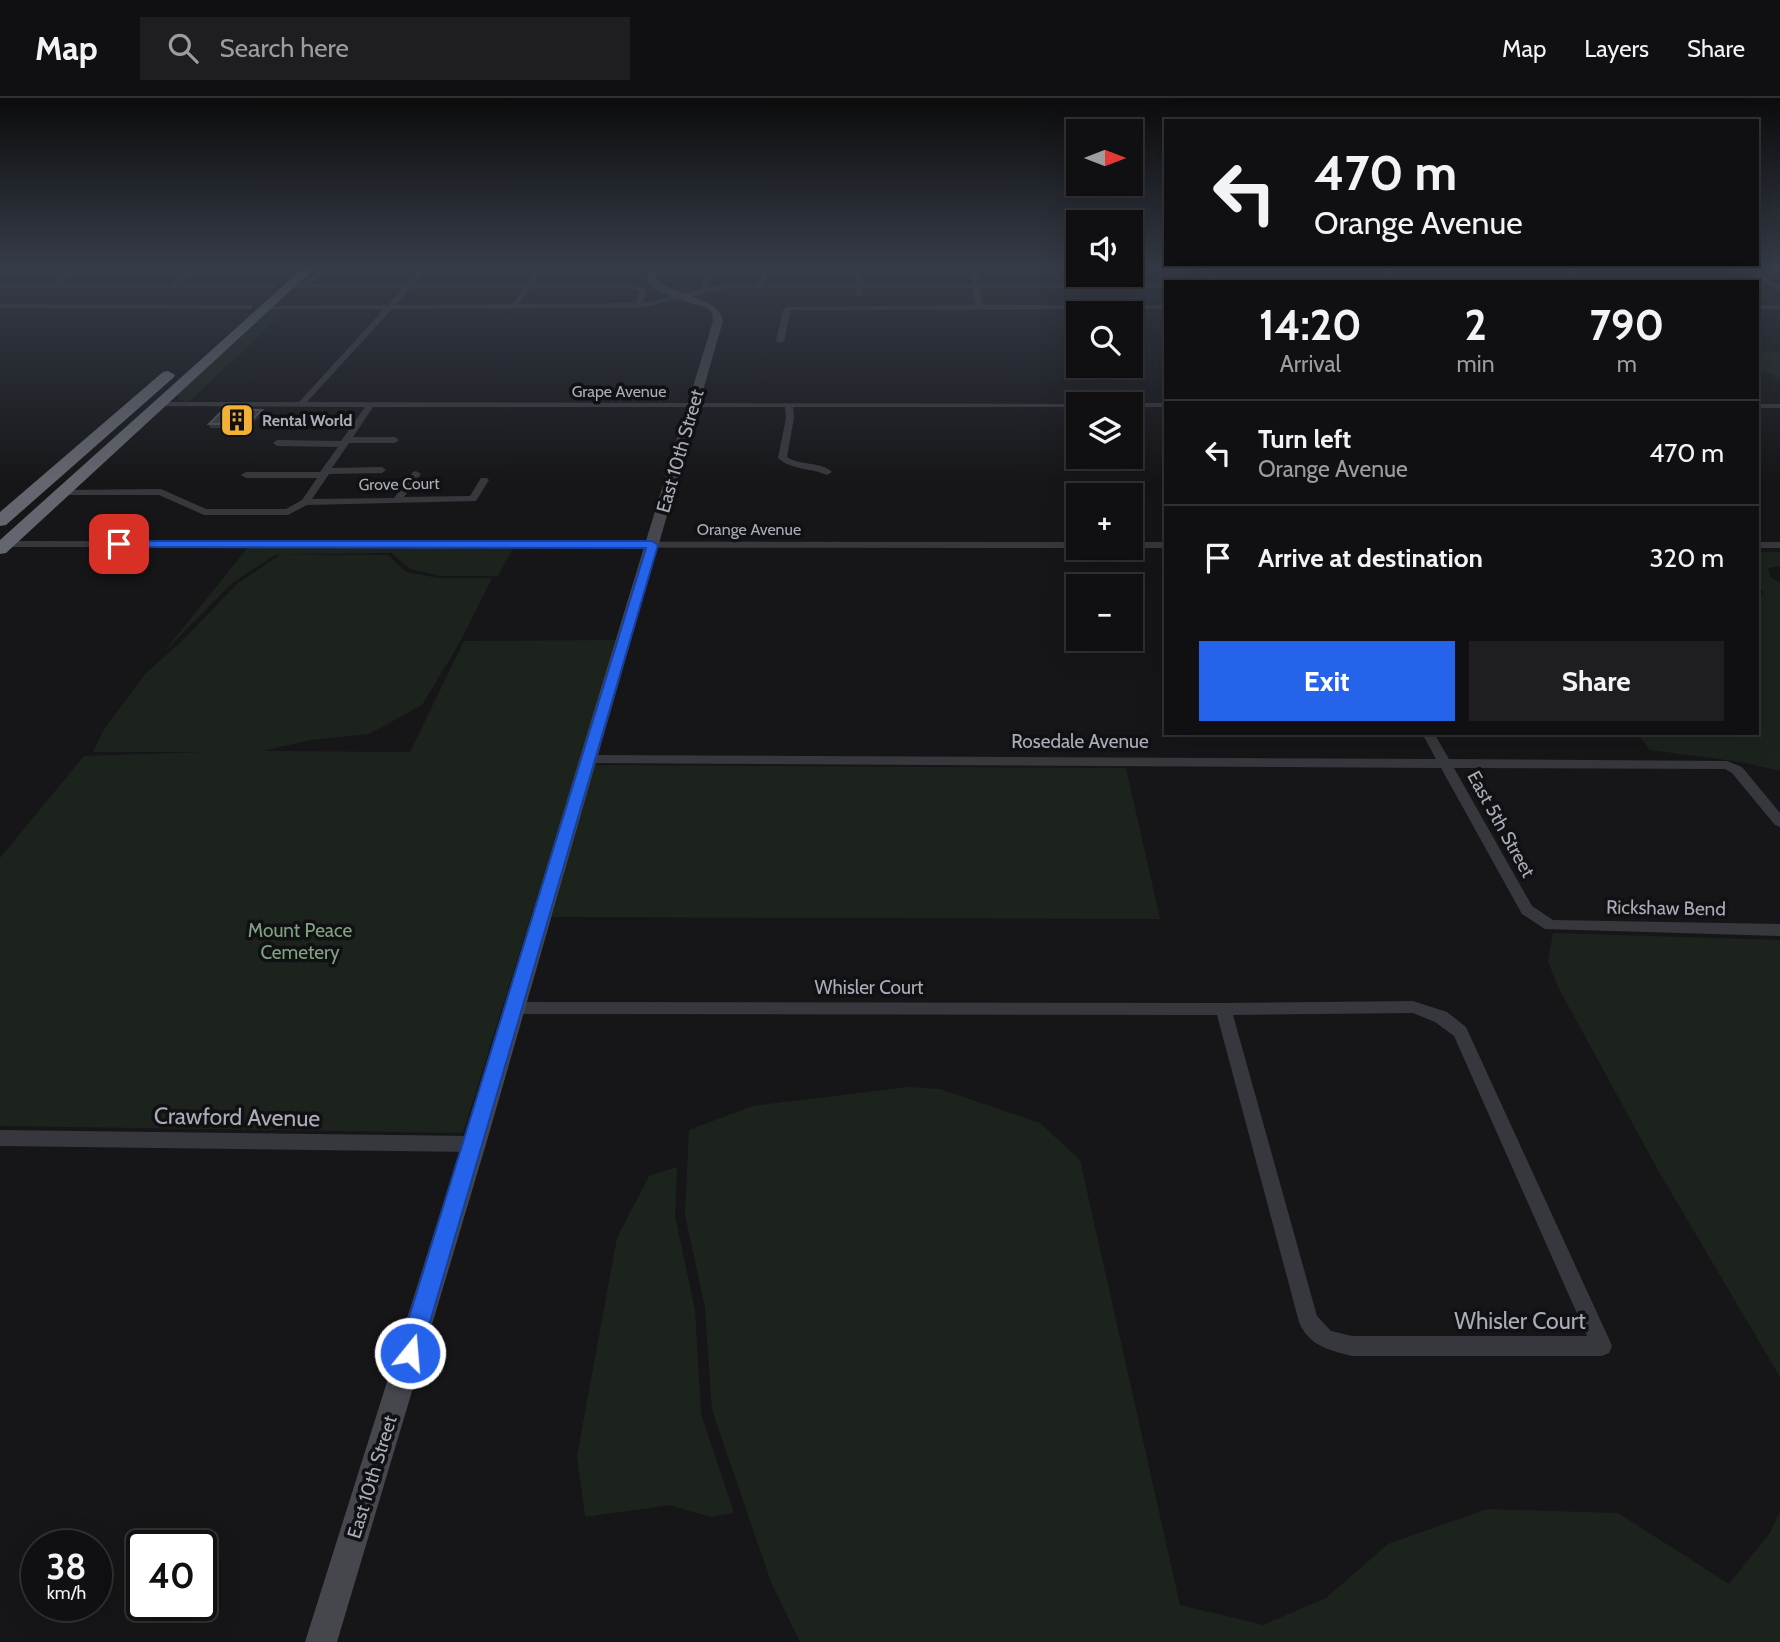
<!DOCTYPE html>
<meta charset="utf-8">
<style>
:root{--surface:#101012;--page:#1e1e20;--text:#f1f3f6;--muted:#9c9d9f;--line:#303032;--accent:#2563eb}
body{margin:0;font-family:Cabin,sans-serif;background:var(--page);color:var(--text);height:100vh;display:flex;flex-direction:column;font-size:26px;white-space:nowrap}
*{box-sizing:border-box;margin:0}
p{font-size:23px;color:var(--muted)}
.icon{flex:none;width:38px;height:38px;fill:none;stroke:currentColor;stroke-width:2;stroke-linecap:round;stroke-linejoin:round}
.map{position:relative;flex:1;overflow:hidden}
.side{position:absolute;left:1164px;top:182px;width:595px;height:455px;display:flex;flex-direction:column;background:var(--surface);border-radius:0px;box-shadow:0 7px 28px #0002,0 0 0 2px var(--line)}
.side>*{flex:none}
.banner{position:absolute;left:1164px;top:21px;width:595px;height:147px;border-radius:0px;box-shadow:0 7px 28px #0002,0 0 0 2px var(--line);background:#101012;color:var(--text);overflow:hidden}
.needle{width:46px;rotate:90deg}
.fabs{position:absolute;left:1066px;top:21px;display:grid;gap:14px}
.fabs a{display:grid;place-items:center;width:77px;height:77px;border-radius:0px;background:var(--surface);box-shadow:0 7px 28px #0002,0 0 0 2px var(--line);font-size:35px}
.speed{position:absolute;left:21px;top:1432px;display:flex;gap:14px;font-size:35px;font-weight:700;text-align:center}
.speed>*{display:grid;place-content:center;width:91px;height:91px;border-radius:50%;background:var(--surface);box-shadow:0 7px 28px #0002,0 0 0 2px var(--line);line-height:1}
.speed small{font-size:18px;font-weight:400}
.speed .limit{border:4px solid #111;border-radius:10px;background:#fff;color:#111}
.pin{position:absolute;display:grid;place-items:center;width:60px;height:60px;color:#fff;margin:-30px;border-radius:14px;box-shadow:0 4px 10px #0006}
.me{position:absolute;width:77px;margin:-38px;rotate:17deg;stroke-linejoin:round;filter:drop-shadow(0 0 5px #0008)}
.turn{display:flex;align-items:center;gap:24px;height:147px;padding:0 35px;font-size:32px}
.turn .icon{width:91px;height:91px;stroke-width:2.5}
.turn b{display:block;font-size:49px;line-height:60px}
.eta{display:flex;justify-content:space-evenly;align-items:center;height:119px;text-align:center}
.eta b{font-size:42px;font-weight:800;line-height:49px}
.cta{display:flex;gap:14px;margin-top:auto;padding:14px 35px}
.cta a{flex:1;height:80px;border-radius:0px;background:var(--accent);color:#fff;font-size:28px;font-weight:800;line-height:80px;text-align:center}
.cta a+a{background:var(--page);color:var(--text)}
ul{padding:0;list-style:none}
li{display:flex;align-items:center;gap:21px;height:105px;padding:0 35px;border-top:2px solid var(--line)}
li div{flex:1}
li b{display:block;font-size:26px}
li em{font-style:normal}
header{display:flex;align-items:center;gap:42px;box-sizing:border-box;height:98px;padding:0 35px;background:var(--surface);border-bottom:2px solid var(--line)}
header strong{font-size:33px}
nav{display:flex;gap:38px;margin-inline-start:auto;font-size:24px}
.search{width:490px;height:63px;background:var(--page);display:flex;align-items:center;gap:18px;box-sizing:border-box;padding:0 24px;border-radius:0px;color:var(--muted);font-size:26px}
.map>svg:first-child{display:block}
.green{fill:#1c231d}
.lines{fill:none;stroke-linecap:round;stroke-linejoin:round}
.street{fill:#37383d;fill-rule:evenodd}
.secondary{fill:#45474d;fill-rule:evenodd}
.highway{fill:#63666e;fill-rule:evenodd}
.wall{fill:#323236}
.shaded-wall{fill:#212124}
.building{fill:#3f3f44;stroke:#4f5156;stroke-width:2}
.route{fill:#2563eb;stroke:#184099;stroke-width:2}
.labels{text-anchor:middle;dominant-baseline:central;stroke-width:7;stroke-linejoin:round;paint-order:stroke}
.far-street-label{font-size:16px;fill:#a8adb8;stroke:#111113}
.far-poi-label{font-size:16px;font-weight:bold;fill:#a8adb8;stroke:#111113;text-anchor:start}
.street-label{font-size:19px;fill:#a8adb8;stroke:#111113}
.park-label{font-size:19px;fill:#7fa381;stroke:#111113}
.near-street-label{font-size:23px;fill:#a8adb8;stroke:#111113}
</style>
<header>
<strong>Map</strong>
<div class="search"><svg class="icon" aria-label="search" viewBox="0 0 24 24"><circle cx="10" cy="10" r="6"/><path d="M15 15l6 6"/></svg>Search here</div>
<nav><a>Map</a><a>Layers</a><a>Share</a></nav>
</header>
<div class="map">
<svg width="1780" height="1544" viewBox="0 0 1780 1544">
<rect width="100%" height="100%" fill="#161618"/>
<g class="green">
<path d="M270,212H286L191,302H187L189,304L178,302V296Z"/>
<path d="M1757,254H1780V283L1770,275L1757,273Z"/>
<path d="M249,448H514L498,478H441L410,471L391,455L275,457L232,485L163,555Z"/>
<path d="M1757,454H1780V468L1768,470L1770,479L1780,485V673L1741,664L1650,652L1637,635H1757V504L1764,494L1757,488Z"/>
<path d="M280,457H388L406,474L438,480H492L460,544L422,607L369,636L311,642L262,653L410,654L464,543L617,542L463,1035L0,1028V760L84,658L205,654H93L104,631L146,575L181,544L238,485Z"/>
<path d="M596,667L1126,670L1160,821L552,819L591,673Z"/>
<path d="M1553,835L1780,842V1279L1658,1072L1558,889L1548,863Z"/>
<path d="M908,989L940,991L1040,1025L1080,1062L1180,1507L1263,1527L1326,1500L1388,1446L1487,1411L1618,1415L1729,1486L1770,1435L1780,1413V1544H800L771,1484L712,1312L705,1210L685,1117L689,1032L752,1008Z"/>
<path d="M677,1069L675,1118L695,1212L701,1316L734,1415L710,1419L670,1407L585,1419L577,1358L617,1140L649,1078Z"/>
</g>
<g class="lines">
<g class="street">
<path d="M76,170H83L59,186H169L191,170H198L178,186H273L276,188L273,190H0V186H50Z"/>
<path d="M320,170H326L312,186H407L422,170H428L414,186H526L537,170H543L533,186H632L646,192L643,205L702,191L701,189L708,170H714L708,188L709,189L729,186H757L762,170H768L764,186H856V170H862V186H973L971,170H977L979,186H1166V190H980L982,207H1166V211L791,212L784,243L780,245L776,243L783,212L788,209L975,207L973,190H862V197L859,199L856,197V190H729L639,210L392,211L307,304L1082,306H1078V309H793L794,320L787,359C800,368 820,363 832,374L827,377C811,370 791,372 778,360L786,320L785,309H373L353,339H395L399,342L395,345H349L332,370L382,369L386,372L382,375L329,376L312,401L394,400L413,374L416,373L421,376L404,399L470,398L481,380H487L489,382L476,403L307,407L288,417H204L159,397H59L57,395L62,392L161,391L206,411H286L302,402L317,380H246L241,377L246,374H320L338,349L277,348L273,345L277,342L341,343L365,309L160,308L156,306L160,304H299L384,211H266L264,208L388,207L403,190H289L286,188L304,186ZM410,190H523L512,206L395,207ZM530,190H631L639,193L636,205L519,206Z"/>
<path d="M1201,170H1207L1215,184H1209Z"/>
<path d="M1381,170H1387L1400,184H1393Z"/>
<path d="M1562,170H1569L1586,184H1579Z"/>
<path d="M1742,170H1749L1780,188V193Z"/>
<path d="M0,206L250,207L253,209L250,211L0,210Z"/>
<rect x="1757" y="207" width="23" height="4"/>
<path d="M1130,305H1166V309H1130V306H1126Z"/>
<rect x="1757" y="306" width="23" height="4"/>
<path d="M0,443L1078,444L1079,450L0,449Z"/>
<rect x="1130" y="444" width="36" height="6"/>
<rect x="1757" y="444" width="23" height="6"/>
<path d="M1422,635H1434L1449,661L1727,663L1742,669L1780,715V729L1775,727L1732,675L1725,671L1454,670L1532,808L1553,822L1780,826V838L1545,831L1522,816L1441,670L589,665L583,661L589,657L1436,661Z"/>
<path d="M1413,903L1447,914L1466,929L1609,1241L1612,1248L1609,1255L1602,1258H1352C1329,1252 1309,1248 1299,1224L1217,917L514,916L508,914L506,910L508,906L514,904L1223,905ZM1413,915L1435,924L1454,938L1587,1238H1352L1331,1233L1317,1218L1233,917Z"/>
<path d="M0,1032L474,1038L480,1040L483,1046L480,1052L474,1054L0,1048Z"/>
</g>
<path class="secondary" d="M651,170H659L656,181C674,199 720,198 723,223L486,1046L337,1544H305L462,1046L713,223L712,215L709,211L659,194L646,181Z"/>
<g class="highway">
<path d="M303,170H315L6,455L0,456V442Z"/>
<path d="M168,273L175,277L173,280L6,427L0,428V414L163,274Z"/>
</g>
</g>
<path class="wall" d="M262,312L264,315L249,330H210L209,326Z"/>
<path class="shaded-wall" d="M262,312L264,315L249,330L248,326Z"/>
<path class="building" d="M224,311L262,312L248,326H209Z"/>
<linearGradient id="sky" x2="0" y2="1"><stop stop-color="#0c0c0d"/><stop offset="0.44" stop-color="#363c48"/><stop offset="1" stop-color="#363c48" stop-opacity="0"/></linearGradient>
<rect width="1780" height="386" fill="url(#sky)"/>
<path class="route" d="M652,443L658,447L421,1255L418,1264L410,1267L402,1264L398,1255L646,450L119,449L114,446L119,443Z"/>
<defs>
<g id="building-square" transform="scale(1.75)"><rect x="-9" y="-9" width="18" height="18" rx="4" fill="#f2b134" stroke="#111113"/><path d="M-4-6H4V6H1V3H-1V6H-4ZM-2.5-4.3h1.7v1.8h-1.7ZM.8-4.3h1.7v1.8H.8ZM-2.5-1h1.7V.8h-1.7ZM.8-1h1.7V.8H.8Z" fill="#111"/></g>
</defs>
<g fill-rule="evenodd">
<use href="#building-square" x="237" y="322"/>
</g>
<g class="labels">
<g class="far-street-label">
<text x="619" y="293">Grape Avenue</text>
<text transform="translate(399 386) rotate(-1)">Grove Court</text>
<text x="749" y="431">Orange Avenue</text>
</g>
<g class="far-poi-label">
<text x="262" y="322">Rental World</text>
</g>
<g class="street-label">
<text transform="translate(680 353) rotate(-74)">East 10th Street</text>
<text x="1080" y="643">Rosedale Avenue</text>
<text transform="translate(1501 726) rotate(61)">East 5th Street</text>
<text transform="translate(1666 810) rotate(1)">Rickshaw Bend</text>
<text x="869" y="889">Whisler Court</text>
<text transform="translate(372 1379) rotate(-73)">East 10th Street</text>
</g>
<g class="park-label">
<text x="300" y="832">Mount Peace<tspan x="300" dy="22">Cemetery</tspan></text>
</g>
<g class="near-street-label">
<text transform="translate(237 1019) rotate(1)">Crawford Avenue</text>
<text x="1520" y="1223">Whisler Court</text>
</g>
</g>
</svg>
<div class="fabs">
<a><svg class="needle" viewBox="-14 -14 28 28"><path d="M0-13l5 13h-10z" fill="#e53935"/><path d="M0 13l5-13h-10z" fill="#9c9d9f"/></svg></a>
<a><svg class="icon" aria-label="sound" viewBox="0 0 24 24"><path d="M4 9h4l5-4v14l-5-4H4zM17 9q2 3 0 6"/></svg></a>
<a><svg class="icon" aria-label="search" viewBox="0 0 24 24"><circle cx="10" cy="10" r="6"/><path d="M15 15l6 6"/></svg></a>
<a><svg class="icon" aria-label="layers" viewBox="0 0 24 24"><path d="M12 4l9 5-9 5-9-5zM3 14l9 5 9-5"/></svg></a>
<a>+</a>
<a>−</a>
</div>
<div class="speed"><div>38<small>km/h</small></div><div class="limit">40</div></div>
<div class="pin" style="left:119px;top:446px;background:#d93025"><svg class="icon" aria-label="arrive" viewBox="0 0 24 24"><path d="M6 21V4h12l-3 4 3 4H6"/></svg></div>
<svg class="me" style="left:410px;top:1255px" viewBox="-20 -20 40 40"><circle r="17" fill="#2563eb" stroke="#fff" stroke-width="3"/><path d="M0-11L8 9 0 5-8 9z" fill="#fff"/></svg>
<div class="banner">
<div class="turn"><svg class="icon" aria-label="left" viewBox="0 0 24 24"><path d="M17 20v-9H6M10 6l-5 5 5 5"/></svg><div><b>470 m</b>Orange Avenue</div></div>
</div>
<section class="side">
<div class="eta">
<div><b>14:20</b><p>Arrival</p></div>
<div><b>2</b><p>min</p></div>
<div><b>790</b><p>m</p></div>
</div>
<ul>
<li><svg class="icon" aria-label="left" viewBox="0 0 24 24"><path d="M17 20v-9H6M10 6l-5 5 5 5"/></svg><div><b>Turn left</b><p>Orange Avenue</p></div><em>470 m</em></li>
<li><svg class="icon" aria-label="arrive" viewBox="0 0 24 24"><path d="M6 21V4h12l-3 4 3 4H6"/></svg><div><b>Arrive at destination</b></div><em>320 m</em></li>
</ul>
<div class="cta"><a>Exit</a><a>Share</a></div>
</section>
</div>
